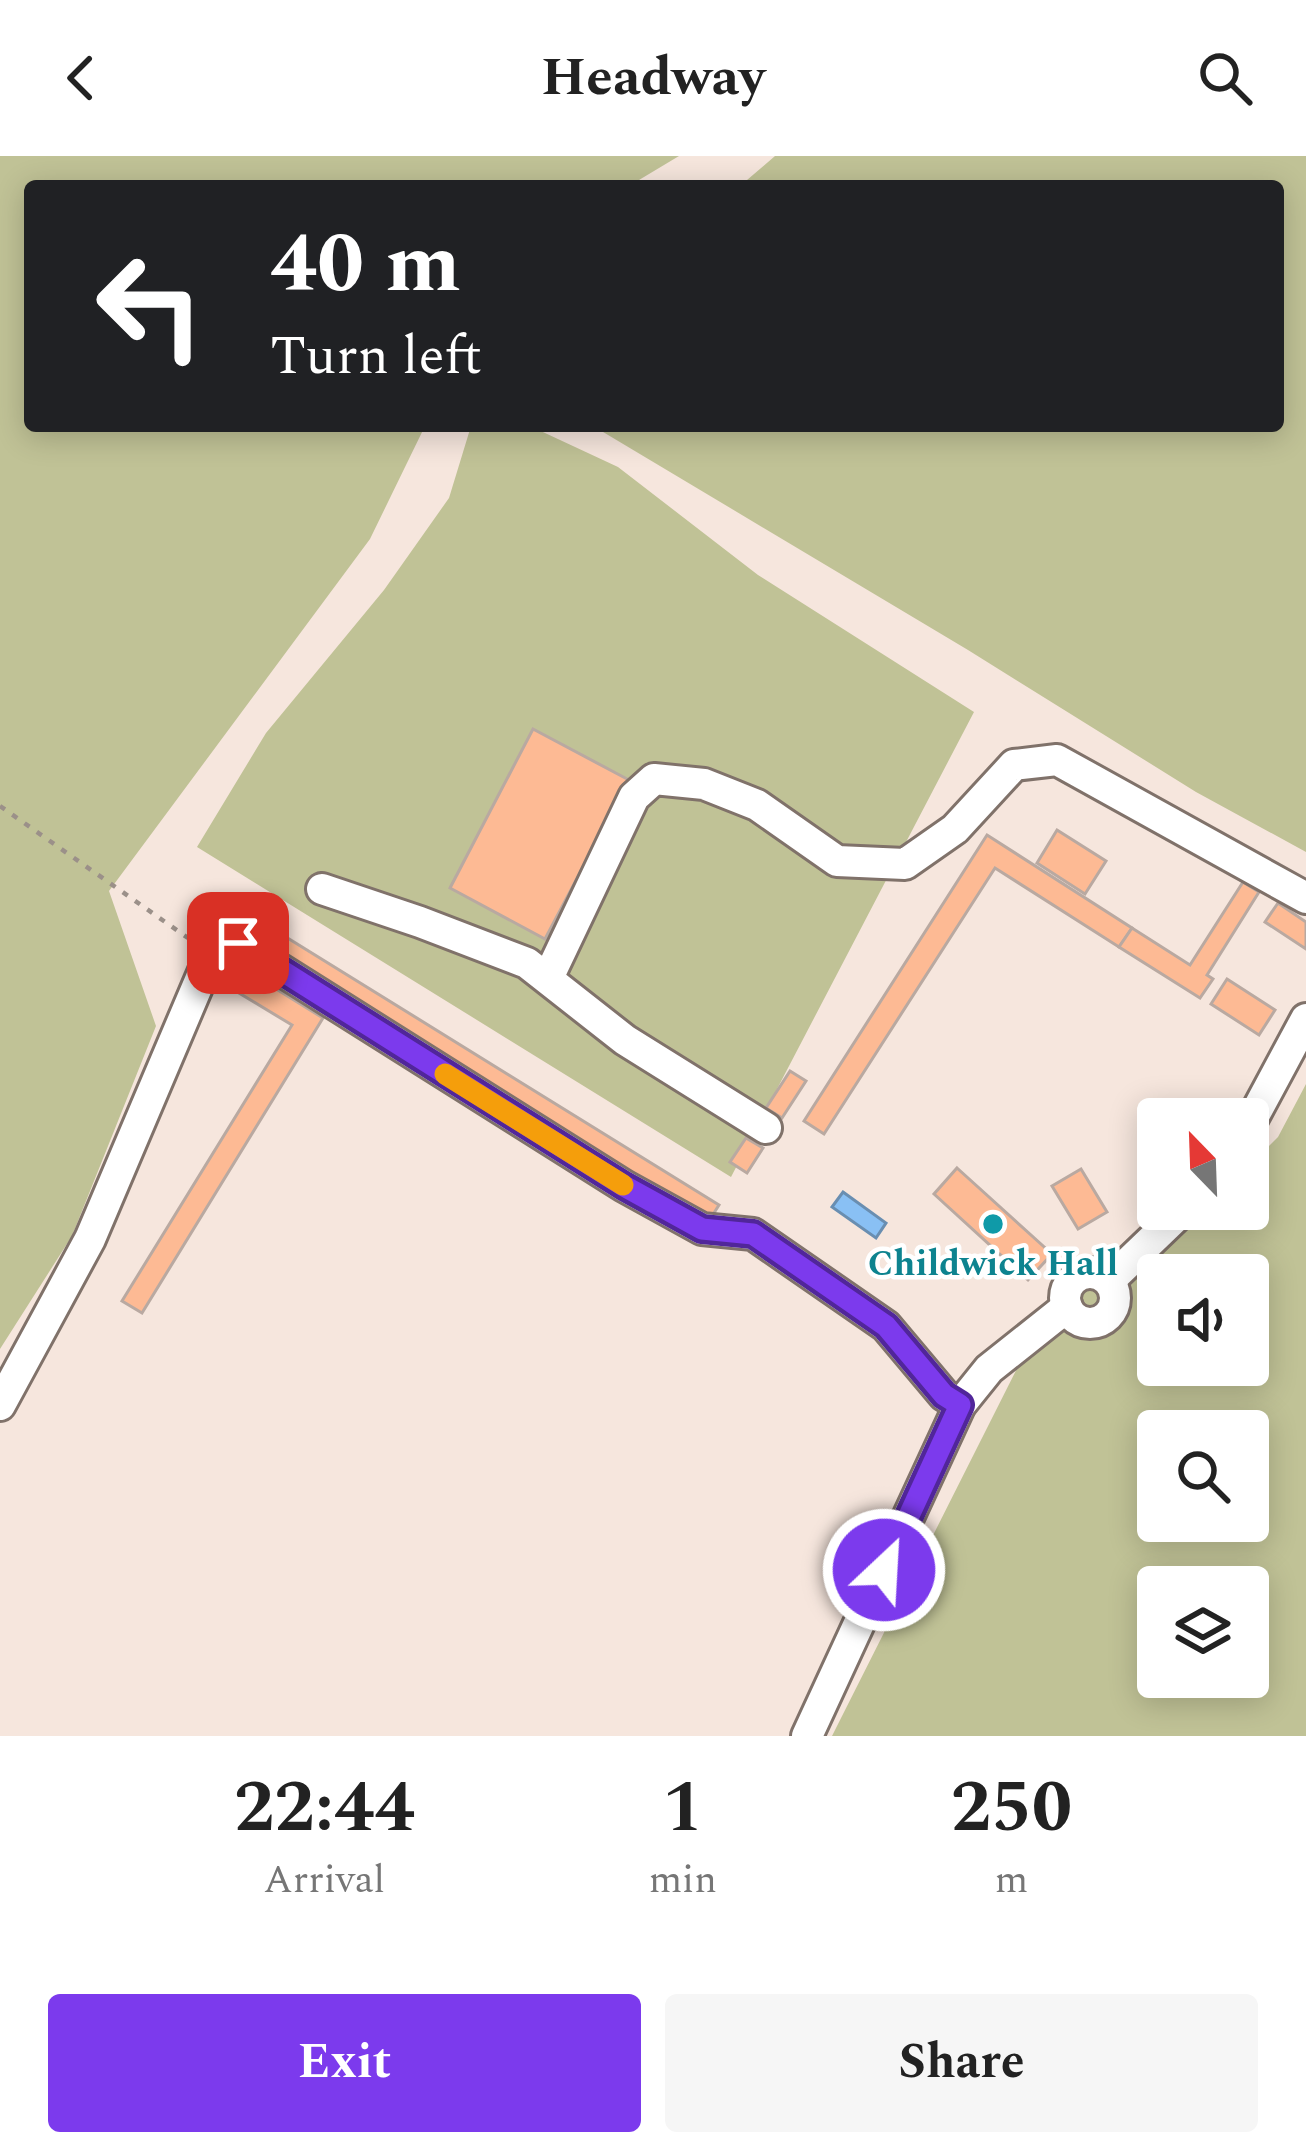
<!DOCTYPE html>
<style>
:root{--surface:#fff;--page:#f6f6f6;--text:#222;--muted:#767676;--accent:#7c3aed}
body{margin:0;font-family:Spectral,serif;background:var(--page);color:var(--text);height:100vh;display:flex;flex-direction:column;font-size:45px;white-space:nowrap}
*{box-sizing:border-box;margin:0}
p{font-size:39px;color:var(--muted)}
.icon{flex:none;width:66px;height:66px;fill:none;stroke:currentColor;stroke-width:2;stroke-linecap:round;stroke-linejoin:round}
.map{position:relative;height:1580px;overflow:hidden}
.side{display:flex;flex-direction:column;background:var(--surface);flex:1}
.side>*{flex:none}
.guide{position:absolute;left:24px;top:24px;width:1260px;height:252px;border-radius:12px;box-shadow:0 6px 30px #0003;background:#202124;color:#fff;overflow:hidden}
.needle{width:78px;rotate:337deg}
.buttons{position:absolute;left:1137px;top:942px;display:grid;gap:24px}
.buttons a{display:grid;place-items:center;width:132px;height:132px;border-radius:12px;background:var(--surface);box-shadow:0 6px 30px #0003;font-size:60px}
.pin{position:absolute;display:grid;place-items:center;width:102px;height:102px;color:#fff;margin:-51px;border-radius:24px;box-shadow:0 6px 18px #0006}
.me{position:absolute;width:132px;margin:-66px;rotate:25deg;stroke-linejoin:round;filter:drop-shadow(0 0 9px #0008)}
.turn{display:flex;align-items:center;gap:42px;height:252px;padding:0 48px;font-size:54px}
.turn .icon{width:156px;height:156px;stroke-width:2.5}
.turn b{display:block;font-size:84px;line-height:102px}
.eta{display:flex;justify-content:space-evenly;align-items:center;height:204px;text-align:center}
.eta b{font-size:72px;font-weight:700;line-height:84px}
.primary-button{display:flex;gap:24px;margin-top:auto;padding:24px 48px}
.primary-button a{flex:1;height:138px;border-radius:12px;background:var(--accent);color:#fff;font-size:48px;font-weight:700;line-height:138px;text-align:center}
.primary-button a+a{background:var(--page);color:var(--text)}
header{display:flex;justify-content:space-between;align-items:center;height:156px;padding:0 48px;background:var(--surface);font-size:54px;font-weight:700}
.map>svg:first-child{display:block}
.green{fill:#c0c296;fill-rule:evenodd}
.water{fill:#89c0f4;stroke:#698eb1;stroke-width:3}
.building{fill:#fdba94;stroke:#b9a9a1;stroke-width:3}
.lines{fill:none;stroke-linecap:round;stroke-linejoin:round}
.minor-casing{stroke:#80726a;stroke-width:36}
.path{stroke:#9b9089;stroke-width:4.5;stroke-dasharray:6 9;stroke-linecap:butt}
.minor{stroke:#fff;stroke-width:30}
.route-casing{stroke:#51269a;stroke-width:30}
.route{stroke:#7c3aed;stroke-width:21}
.slow{stroke:#f59e0b;stroke-width:21}
.culture-dot{fill:#0f9aa8;stroke:#fff;stroke-width:4.5}
.labels{text-anchor:middle;dominant-baseline:central;stroke-width:9;stroke-linejoin:round;paint-order:stroke}
.culture-label{font-size:36px;font-weight:bold;fill:#0d838f;stroke:#fff}
</style>
<header><svg class="icon" aria-label="back" viewBox="0 0 24 24"><path d="M15 5l-7 7 7 7"/></svg>Headway<svg class="icon" aria-label="search" viewBox="0 0 24 24"><circle cx="10" cy="10" r="6"/><path d="M15 15l6 6"/></svg></header>
<div class="map">
<svg width="1306" height="1580" viewBox="0 0 1306 1580">
<rect width="100%" height="100%" fill="#f6e6dd"/>
<g class="green">
<path d="M0,0H679L629,30H30V270H425L370,383L109,735L156,870L72,1080L0,1193Z"/>
<path d="M775,0H1306V696L1196,636L968,494L593,270H1278V30H740Z"/>
<path d="M471,270H530L618,311L758,419L974,556L731,1021L197,691L266,577L384,434L449,342Z"/>
<path d="M1306,928V1580H832L1060,1127L1175,1082L1205,1053H1248V1011L1278,981ZM1158,1119H1248V1209H1158ZM1158,1275H1248V1365H1158ZM1158,1431H1248V1521H1158Z"/>
</g>
<path class="water" d="M843,1036L886,1067L876,1082L832,1051Z"/>
<g class="building">
<path d="M533,573L629,624L545,783L450,732Z"/>
<path d="M1057,674L1106,705L1085,738L1037,707Z"/>
<path d="M987,679L1132,772L1119,791L995,712L824,978L804,965Z"/>
<path d="M1243,726L1259,736L1207,819L1213,823L1200,842L1119,791L1132,772L1190,809Z"/>
<path d="M1278,747L1306,766V793L1265,766Z"/>
<path d="M252,760L719,1049L707,1068L240,780Z"/>
<path d="M226,802L323,862L142,1157L122,1145L292,869L214,822Z"/>
<path d="M1227,823L1275,854L1259,879L1211,848Z"/>
<path d="M790,915L806,925L782,962L766,952Z"/>
<path d="M746,982L763,992L747,1017L730,1006Z"/>
<path d="M957,1012L1052,1098L1028,1124L934,1038Z"/>
<path d="M1081,1013L1107,1056L1078,1073L1052,1030Z"/>
</g>
<g class="lines">
<g class="minor-casing">
<g id="minor">
<path d="M322,733L420,766L527,807L625,884L766,972"/>
<path d="M548,822L634,641L654,623L704,628L757,649L837,705L905,708L955,673L1014,609L1057,604L1306,742"/>
<path d="M1248,971L1306,863"/>
<circle cx="1090" cy="1142" r="25"/>
<path d="M1109,1125L1184,1053"/>
<path d="M0,1249L90,1083L209,803L222,789L238,787L624,1030L702,1073L753,1078L886,1170L944,1239L960,1249"/>
<path d="M807,1580L960,1249L989,1213L1067,1151"/>
</g>
</g>
<path class="path" d="M0,650L188,782"/>
<use href="#minor" class="minor"/>
</g>
<g class="lines">
<g class="route-casing">
<path id="route" d="M238,787L624,1030L702,1073L753,1078L886,1170L944,1239L960,1249L884,1414"/>
</g>
<use href="#route" class="route"/>
<path class="slow" d="M445,918L623,1029"/>
</g>
<circle class="culture-dot" cx="993" cy="1068" r="12"/>
<g class="labels">
<g class="culture-label">
<text x="993" y="1108">Childwick Hall</text>
</g>
</g>
</svg>
<div class="buttons">
<a><svg class="needle" viewBox="-14 -14 28 28"><path d="M0-13l5 13h-10z" fill="#e53935"/><path d="M0 13l5-13h-10z" fill="#767676"/></svg></a>
<a><svg class="icon" aria-label="sound" viewBox="0 0 24 24"><path d="M4 9h4l5-4v14l-5-4H4zM17 9q2 3 0 6"/></svg></a>
<a><svg class="icon" aria-label="search" viewBox="0 0 24 24"><circle cx="10" cy="10" r="6"/><path d="M15 15l6 6"/></svg></a>
<a><svg class="icon" aria-label="layers" viewBox="0 0 24 24"><path d="M12 4l9 5-9 5-9-5zM3 14l9 5 9-5"/></svg></a>
</div>
<div class="pin" style="left:238px;top:787px;background:#d93025"><svg class="icon" aria-label="arrive" viewBox="0 0 24 24"><path d="M6 21V4h12l-3 4 3 4H6"/></svg></div>
<svg class="me" style="left:884px;top:1414px" viewBox="-20 -20 40 40"><circle r="17" fill="#7c3aed" stroke="#fff" stroke-width="3"/><path d="M0-11L8 9 0 5-8 9z" fill="#fff"/></svg>
<div class="guide">
<div class="turn"><svg class="icon" aria-label="left" viewBox="0 0 24 24"><path d="M17 20v-9H6M10 6l-5 5 5 5"/></svg><div><b>40 m</b>Turn left</div></div>
</div>
</div>
<section class="side">
<div class="eta">
<div><b>22:44</b><p>Arrival</p></div>
<div><b>1</b><p>min</p></div>
<div><b>250</b><p>m</p></div>
</div>
<div class="primary-button"><a>Exit</a><a>Share</a></div>
</section>
